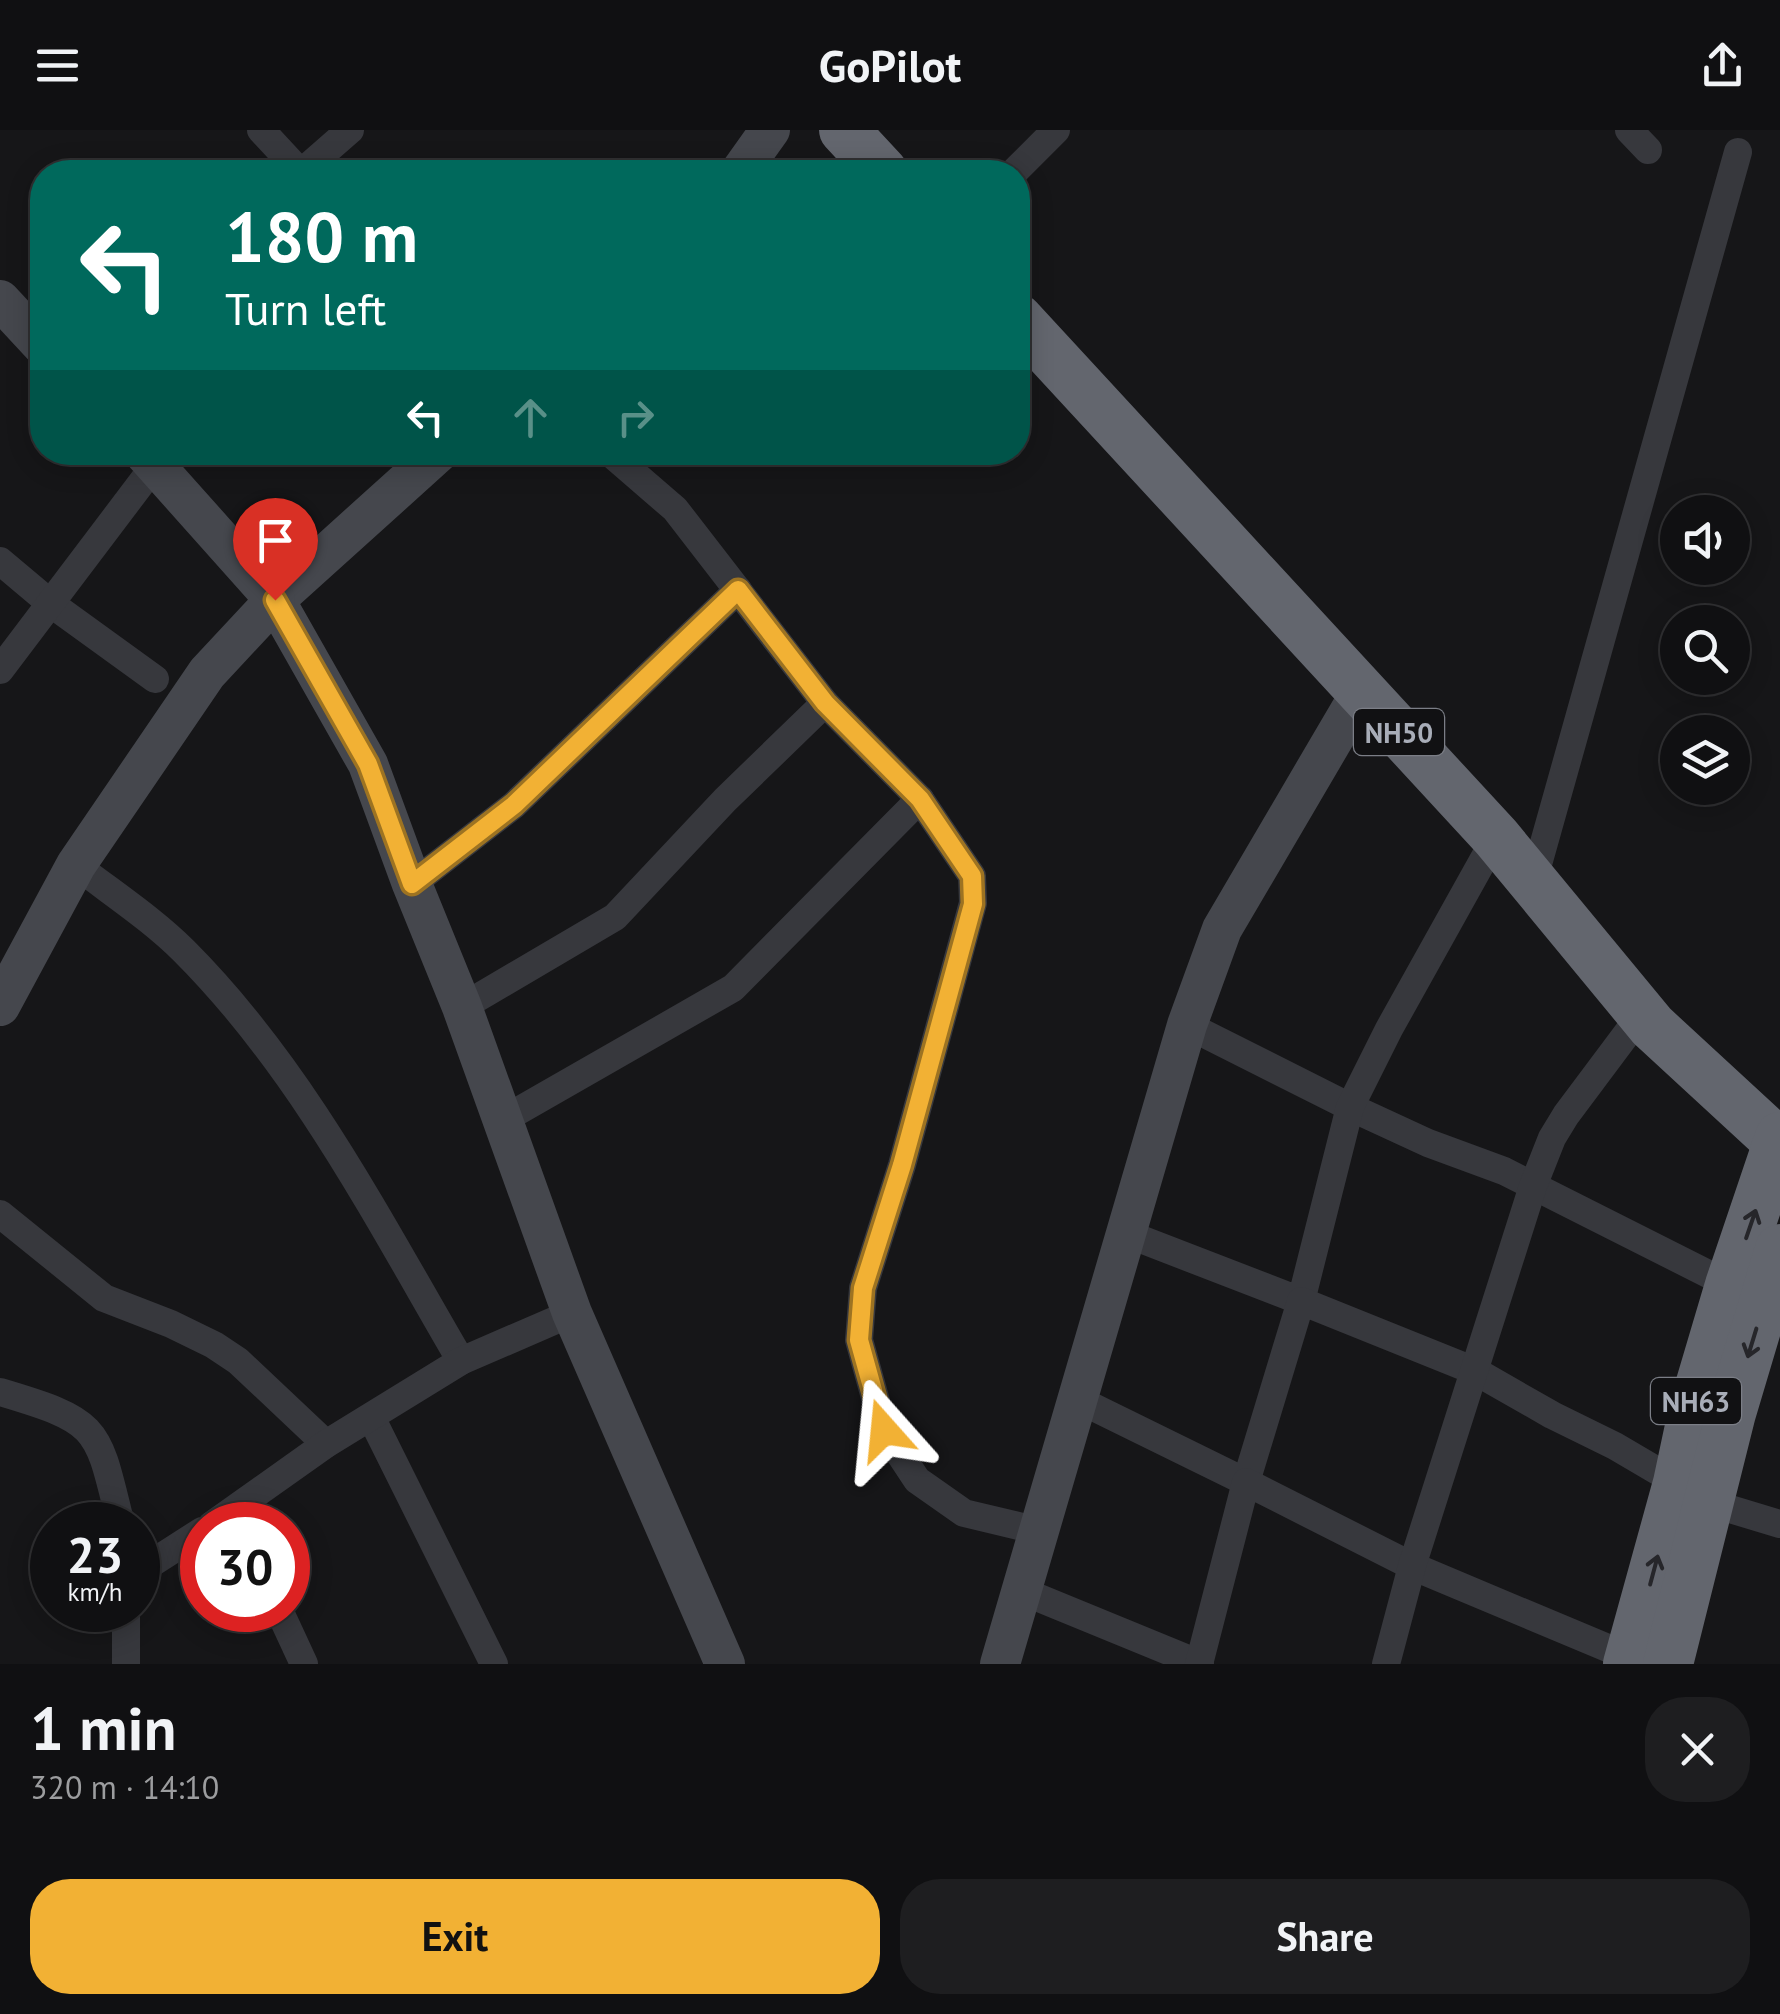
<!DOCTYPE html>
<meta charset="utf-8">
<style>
:root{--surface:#101012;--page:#1e1e20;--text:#f1f3f6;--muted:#9c9d9f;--line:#303032;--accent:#f2b134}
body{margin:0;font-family:"PT Sans",sans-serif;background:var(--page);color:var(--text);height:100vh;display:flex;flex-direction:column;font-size:38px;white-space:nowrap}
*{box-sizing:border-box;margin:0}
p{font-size:32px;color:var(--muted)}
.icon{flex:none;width:55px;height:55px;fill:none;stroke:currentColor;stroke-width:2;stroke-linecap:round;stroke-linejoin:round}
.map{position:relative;height:1534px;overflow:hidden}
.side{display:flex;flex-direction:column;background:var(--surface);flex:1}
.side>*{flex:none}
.guide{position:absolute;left:30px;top:30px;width:1000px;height:305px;border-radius:40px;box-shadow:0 5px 25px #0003,0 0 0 2px var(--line);background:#00695c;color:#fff;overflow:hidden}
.buttons{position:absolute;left:1660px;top:365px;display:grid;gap:20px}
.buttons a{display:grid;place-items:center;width:90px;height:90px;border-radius:50%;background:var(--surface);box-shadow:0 5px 25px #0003,0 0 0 2px var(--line);font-size:50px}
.speed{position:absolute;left:30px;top:1372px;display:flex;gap:20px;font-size:50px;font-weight:700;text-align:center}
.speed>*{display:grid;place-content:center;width:130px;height:130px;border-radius:50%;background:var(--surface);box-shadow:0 5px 25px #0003,0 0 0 2px var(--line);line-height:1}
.speed small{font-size:25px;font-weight:400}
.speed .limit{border:15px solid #d22;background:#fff;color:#111}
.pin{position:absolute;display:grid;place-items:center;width:85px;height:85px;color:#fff;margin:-102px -42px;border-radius:50% 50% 50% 0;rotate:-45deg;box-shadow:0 0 10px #0007}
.pin .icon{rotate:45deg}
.me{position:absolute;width:110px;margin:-55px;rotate:342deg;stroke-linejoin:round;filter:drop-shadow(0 0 8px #0008)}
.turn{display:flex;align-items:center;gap:35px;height:210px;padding:0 30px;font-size:45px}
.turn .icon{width:130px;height:130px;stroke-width:2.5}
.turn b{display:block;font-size:70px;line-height:85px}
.lanes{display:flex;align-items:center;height:95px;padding:0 30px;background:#0003;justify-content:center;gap:50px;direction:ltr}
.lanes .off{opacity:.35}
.round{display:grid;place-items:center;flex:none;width:105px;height:105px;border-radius:40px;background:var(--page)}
.overview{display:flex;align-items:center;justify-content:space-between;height:170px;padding:0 30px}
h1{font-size:60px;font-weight:800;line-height:75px}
.action{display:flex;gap:20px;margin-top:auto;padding:20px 30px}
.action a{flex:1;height:115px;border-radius:40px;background:var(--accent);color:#111;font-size:40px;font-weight:800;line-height:115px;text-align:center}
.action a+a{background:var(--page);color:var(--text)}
header{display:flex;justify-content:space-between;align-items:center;height:130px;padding:0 30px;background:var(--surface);font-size:45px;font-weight:800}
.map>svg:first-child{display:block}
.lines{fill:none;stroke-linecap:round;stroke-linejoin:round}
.street{stroke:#37383d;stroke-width:28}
.secondary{stroke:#45474d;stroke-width:40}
.highway{stroke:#63666e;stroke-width:50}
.oneway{stroke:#26262a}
.route-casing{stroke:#9d7322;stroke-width:25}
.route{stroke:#f2b134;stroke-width:18}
.labels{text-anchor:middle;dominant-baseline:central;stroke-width:10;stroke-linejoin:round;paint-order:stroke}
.shield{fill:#111113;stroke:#7b7e86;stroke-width:2.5}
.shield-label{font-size:28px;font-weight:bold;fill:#a8adb8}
</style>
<header><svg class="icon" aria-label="menu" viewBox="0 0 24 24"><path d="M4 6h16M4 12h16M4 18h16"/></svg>GoPilot<svg class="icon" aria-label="share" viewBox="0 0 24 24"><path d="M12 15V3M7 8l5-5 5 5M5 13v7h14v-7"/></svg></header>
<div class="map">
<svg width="1780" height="1534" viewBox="0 0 1780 1534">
<rect width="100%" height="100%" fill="#161618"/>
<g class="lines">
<g class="street">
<path d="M261,0L300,42"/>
<path d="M1629,0L1648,20"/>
<path d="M302,42L350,0"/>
<path d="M1014,42L1056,0"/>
<path d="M609,322L675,379L825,573L920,669L972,746L973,773L902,1035L863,1158L859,1210L884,1300L917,1350L964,1383L1039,1401"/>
<path d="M0,431L50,473L155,549"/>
<path d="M0,540L155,335"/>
<path d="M76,735C112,763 152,789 184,821C301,938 378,1089 461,1231"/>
<path d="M1533,752L1738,22"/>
<path d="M412,754L514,675L738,460"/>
<path d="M462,877L615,787L725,670L825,573"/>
<path d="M1187,895L1350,977L1428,1013L1504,1041L1730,1155"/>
<path d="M501,991L733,858L920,669"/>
<path d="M0,1084L104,1168L171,1194L214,1215L238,1231L326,1314"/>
<path d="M1125,1103L1301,1171L1350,977L1389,899L1496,707"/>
<path d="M0,1262C101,1292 97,1296 121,1395"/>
<path d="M1077,1269L1246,1352L1301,1171L1475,1241L1552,1285L1615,1316L1678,1353"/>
<path d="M371,1287L494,1534"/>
<path d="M1710,1373L1780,1394"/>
<path d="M212,1395L326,1314L461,1231L572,1183"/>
<path d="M138,1442L202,1401"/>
<path d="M1022,1461L1200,1534"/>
<path d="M126,1480V1534"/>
<path d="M279,1480L304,1534"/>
<path d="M1199,1534L1246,1352L1412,1436L1629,1527"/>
<path d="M1386,1534L1412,1436L1533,1056L1552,1008L1566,985L1643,882"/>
</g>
<g class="secondary">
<path d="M740,42L770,0"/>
<path d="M0,170L42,215"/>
<path d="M439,322L275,470L368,634L412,754L462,877L572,1183L725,1534"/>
<path d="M0,876L76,735L207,543L275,470L143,322"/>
<path d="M1000,1534L1187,895L1222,799L1361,562"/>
</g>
<g class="highway">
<path d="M844,0L883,42"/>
<path d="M1018,189L1496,707L1652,896L1780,1014"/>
<path d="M1628,1534L1678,1353L1695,1273L1730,1155L1780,1007"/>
<path d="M1668,1534L1731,1283L1780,1119"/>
</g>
</g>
<defs><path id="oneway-shaft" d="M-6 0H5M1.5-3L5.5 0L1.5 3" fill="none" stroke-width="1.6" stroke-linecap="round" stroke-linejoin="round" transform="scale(2.5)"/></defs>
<g class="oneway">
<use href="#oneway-shaft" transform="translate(1751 1094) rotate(-71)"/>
<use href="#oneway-shaft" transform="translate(1752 1213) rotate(107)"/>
<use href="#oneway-shaft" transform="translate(1654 1440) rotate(-75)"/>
</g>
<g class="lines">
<g class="route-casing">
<path id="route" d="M275,470L368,634L412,754L514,675L738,460L825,573L920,669L972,746L973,774L902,1035L863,1158L859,1210L884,1300"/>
</g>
<use href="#route" class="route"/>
</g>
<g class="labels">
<g class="shield">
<rect x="1354" y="579" width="90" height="46" rx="8"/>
<rect x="1651" y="1248" width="90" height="46" rx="8"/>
</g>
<g class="shield-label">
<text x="1399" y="602">NH50</text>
<text x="1696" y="1271">NH63</text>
</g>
</g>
</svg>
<div class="buttons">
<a><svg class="icon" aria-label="sound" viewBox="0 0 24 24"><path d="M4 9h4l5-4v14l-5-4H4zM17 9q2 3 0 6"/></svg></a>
<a><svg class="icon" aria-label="search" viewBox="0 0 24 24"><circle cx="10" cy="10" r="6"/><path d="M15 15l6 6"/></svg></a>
<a><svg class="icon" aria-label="layers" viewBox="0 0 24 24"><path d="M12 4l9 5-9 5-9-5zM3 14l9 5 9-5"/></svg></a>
</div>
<div class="speed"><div>23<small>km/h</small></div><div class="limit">30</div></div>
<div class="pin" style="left:275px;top:470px;background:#d93025"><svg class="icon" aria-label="arrive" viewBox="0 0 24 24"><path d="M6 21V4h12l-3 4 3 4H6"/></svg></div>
<svg class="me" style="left:884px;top:1300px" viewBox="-20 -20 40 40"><path d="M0-17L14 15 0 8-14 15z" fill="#f2b134" stroke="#fff" stroke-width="4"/></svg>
<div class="guide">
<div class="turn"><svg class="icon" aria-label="left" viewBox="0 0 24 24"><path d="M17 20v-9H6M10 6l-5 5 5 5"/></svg><div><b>180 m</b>Turn left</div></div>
<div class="lanes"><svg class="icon" aria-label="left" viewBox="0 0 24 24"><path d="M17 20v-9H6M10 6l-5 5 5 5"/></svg><svg class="icon off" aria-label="ahead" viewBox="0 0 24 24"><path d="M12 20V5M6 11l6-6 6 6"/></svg><svg class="icon off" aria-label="right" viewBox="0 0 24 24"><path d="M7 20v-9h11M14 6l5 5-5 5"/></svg></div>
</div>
</div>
<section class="side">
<div class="overview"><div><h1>1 min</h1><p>320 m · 14:10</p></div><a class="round"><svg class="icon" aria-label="close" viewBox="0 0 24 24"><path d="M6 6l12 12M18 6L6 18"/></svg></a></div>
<div class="action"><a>Exit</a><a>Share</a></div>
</section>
